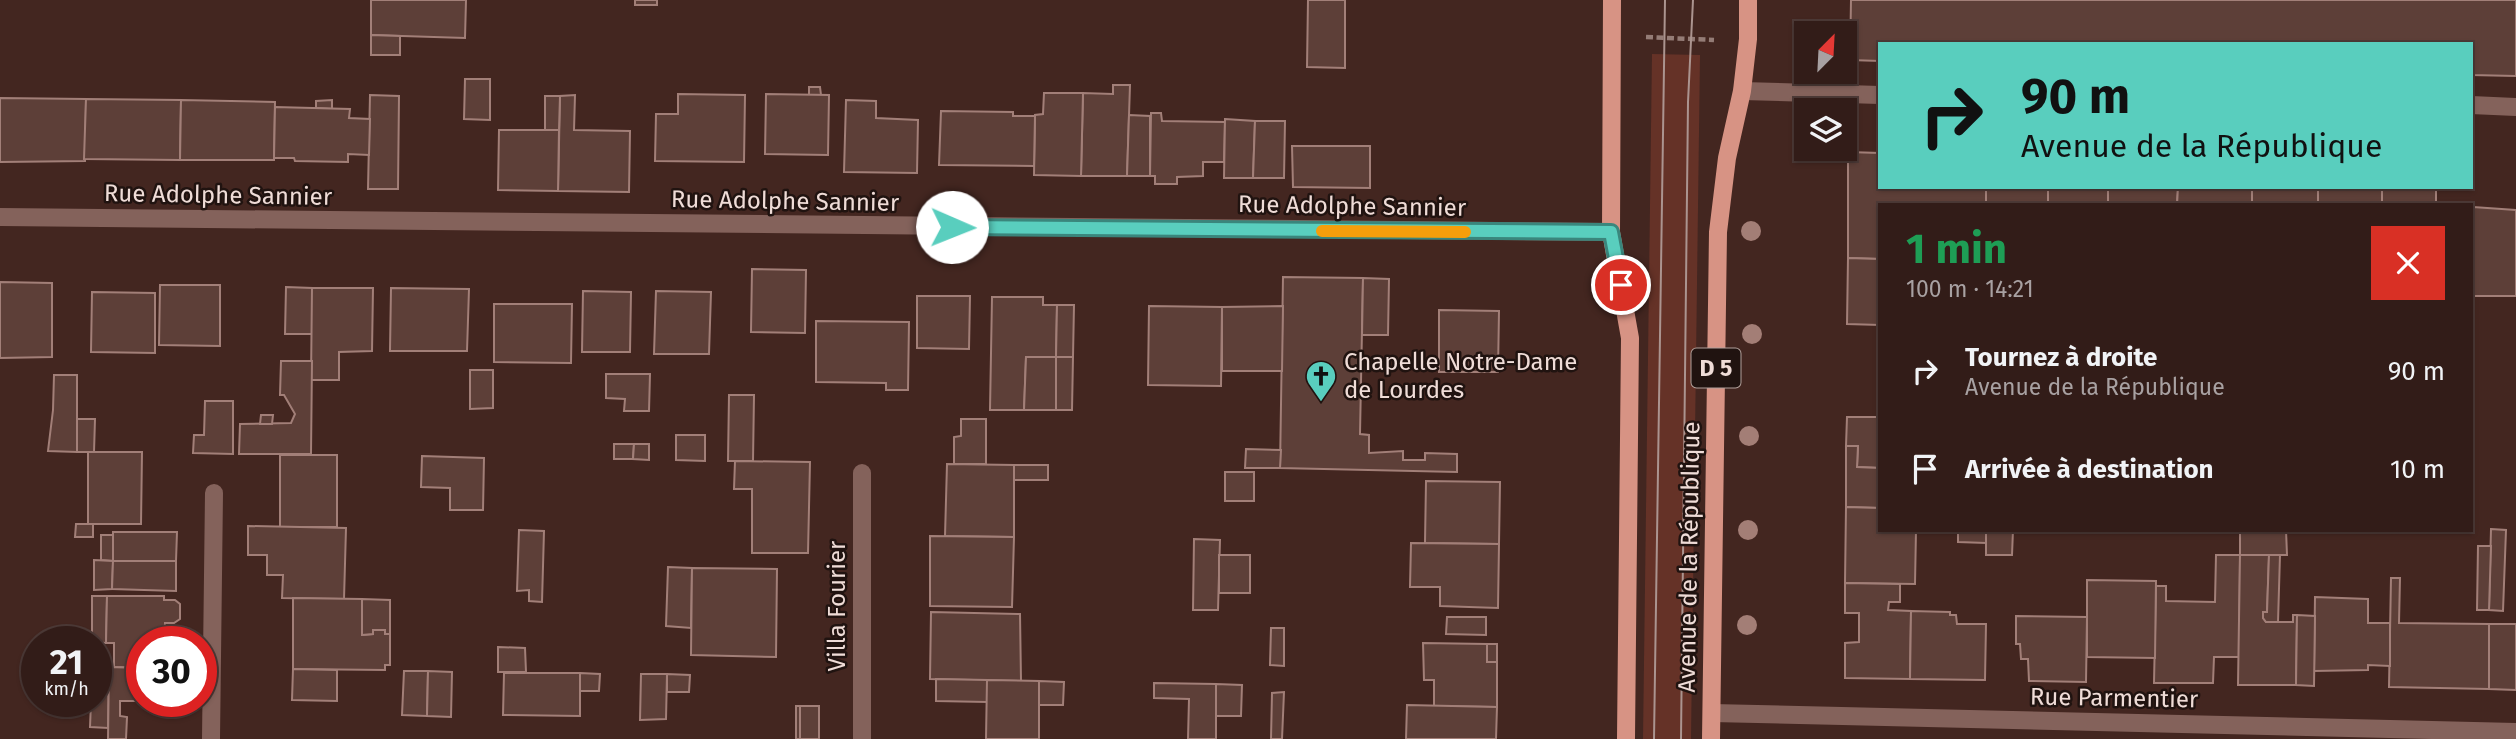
<!DOCTYPE html>
<html lang="fr">
<meta charset="utf-8">
<style>
:root{--surface:#321c18;--page:#3d2925;--text:#f1f3f6;--muted:#a8a1a2;--line:#4d3a37}
body{margin:0;font-family:"Fira Sans",sans-serif;background:var(--page);color:var(--text);height:100vh;display:flex;flex-direction:column;font-size:26px;white-space:nowrap}
*{box-sizing:border-box;margin:0}
p{font-size:23px;color:var(--muted)}
.icon{flex:none;width:38px;height:38px;fill:none;stroke:currentColor;stroke-width:2;stroke-linecap:round;stroke-linejoin:round}
.map{position:relative;flex:1;overflow:hidden}
.sheet{position:absolute;left:1878px;top:203px;width:595px;height:329px;display:flex;flex-direction:column;background:var(--surface);border-radius:0px;box-shadow:0 2px 5px #0004,0 0 0 2px var(--line)}
.sheet>*{flex:none}
.banner{position:absolute;left:1878px;top:42px;width:595px;height:147px;border-radius:0px;box-shadow:0 2px 5px #0004,0 0 0 2px var(--line);background:#59cebe;color:#111;overflow:hidden}
.needle{width:46px;rotate:24deg}
.controls{position:absolute;left:1794px;top:21px;display:grid;gap:14px}
.controls a{display:grid;place-items:center;width:63px;height:63px;border-radius:0px;background:var(--surface);box-shadow:0 2px 5px #0004,0 0 0 2px var(--line);font-size:35px}
.speed{position:absolute;left:21px;top:626px;display:flex;gap:14px;font-size:35px;font-weight:700;text-align:center}
.speed>*{display:grid;place-content:center;width:91px;height:91px;border-radius:50%;background:var(--surface);box-shadow:0 2px 5px #0004,0 0 0 2px var(--line);line-height:1}
.speed small{font-size:18px;font-weight:400}
.speed .limit{border:10px solid #d22;background:#fff;color:#111}
.pin{position:absolute;display:grid;place-items:center;width:60px;height:60px;color:#fff;margin:-30px;border:4px solid #fff;border-radius:50%;box-shadow:0 2px 7px #0007}
.me{position:absolute;width:77px;margin:-38px;rotate:91deg;stroke-linejoin:round;filter:drop-shadow(0 0 5px #0008)}
.turn{display:flex;align-items:center;gap:24px;height:147px;padding:0 28px;font-size:32px}
.turn .icon{width:91px;height:91px;stroke-width:2.5}
.turn b{display:block;font-size:49px;line-height:60px}
.round{display:grid;place-items:center;flex:none;width:74px;height:74px;border-radius:0px;background:var(--page)}
.head{display:flex;align-items:center;justify-content:space-between;height:119px;padding:0 28px}
h1{font-size:42px;font-weight:700;line-height:52px;color:#1e9e55}
ul{padding:0;list-style:none}
li{display:flex;align-items:center;gap:21px;height:98px;padding:0 28px}
li div{flex:1}
li b{display:block;font-size:26px}
li em{font-style:normal}
.map>svg:first-child{display:block}
.green{fill:#653227}
.building{fill:#5d3f38;stroke:#a27f78;stroke-width:2}
.lines{fill:none;stroke-linecap:round;stroke-linejoin:round}
.path{stroke:#947c76;stroke-width:4.5;stroke-dasharray:7 3.5;stroke-linecap:butt}
.street{stroke:#84625b;stroke-width:18}
.primary{stroke:#d79384;stroke-width:18}
.tram{stroke:#ab948f;stroke-width:2}
.tree{fill:#a37e76}
.route-casing{stroke:#3a867c;stroke-width:18}
.route{stroke:#59cebe;stroke-width:12}
.slow{stroke:#f59e0b;stroke-width:12}
.labels{text-anchor:middle;dominant-baseline:central;stroke-width:5;stroke-linejoin:round;paint-order:stroke}
.shield{fill:#201310;stroke:#b1a09b;stroke-width:2}
.shield-label{font-size:23px;font-weight:bold;fill:#efdcd7}
.street-label{font-size:24px;fill:#efdcd7;stroke:#201310}
.poi-label{font-size:24px;fill:#efdcd7;stroke:#201310;text-anchor:start}
</style>
<div class="map">
<svg width="2516" height="739" viewBox="0 0 2516 739">
<rect width="100%" height="100%" fill="#432620"/>
<path class="green" d="M1652,54L1700,55L1691,739H1643Z"/>
<g class="building">
<path d="M371,0H466L465,38L371,35Z"/>
<rect x="635" y="0" width="22" height="5"/>
<path d="M1308,0H1345V68L1307,67Z"/>
<path d="M1851,0H2516V76L2471,75V44H1880V61L1850,60Z"/>
<path d="M371,35L400,36V55H371Z"/>
<path d="M465,79H490V120L464,119Z"/>
<path d="M1113,85H1130L1127,176H1081L1083,93L1113,94Z"/>
<path d="M809,87H820L821,95H809Z"/>
<path d="M1044,93H1083L1081,176L1034,175L1035,115L1043,114Z"/>
<path d="M678,94L745,95L744,162L655,161L656,114H678Z"/>
<path d="M766,94L829,95L828,155L765,154Z"/>
<path d="M370,95L399,96L398,189H368Z"/>
<path d="M575,95L574,130L630,131L629,192L558,191L560,96Z"/>
<path d="M545,96H560L559,130H545Z"/>
<path d="M0,98L86,99L85,161L0,162Z"/>
<path d="M86,99L181,100L180,160L84,159Z"/>
<path d="M181,100L275,102L274,160H180Z"/>
<path d="M332,100V109L316,108V101Z"/>
<path d="M846,100L876,101V118L918,120L917,173L844,172Z"/>
<path d="M275,107L350,109L349,118L370,119L369,155L348,154V162L295,161L294,158H274Z"/>
<path d="M941,111L1013,112V116H1035L1034,166L939,165Z"/>
<path d="M1151,113H1161L1162,121L1225,122L1224,162H1203V176L1177,177V184H1155V176H1150Z"/>
<path d="M1129,115L1150,116V176H1127Z"/>
<path d="M1225,119L1255,121L1253,178H1224Z"/>
<path d="M1255,121H1285L1284,178H1253Z"/>
<path d="M499,130H559L558,191L498,190Z"/>
<path d="M1292,146H1370V188L1293,187Z"/>
<path d="M1848,152L1880,153V187H1986V205H1880V259L1848,258Z"/>
<rect x="1986" y="187" width="62" height="18"/>
<rect x="2048" y="187" width="60" height="18"/>
<path d="M2108,187L2178,188L2177,205H2108Z"/>
<path d="M2178,187H2252V205H2177Z"/>
<rect x="2252" y="187" width="66" height="18"/>
<rect x="2318" y="187" width="64" height="18"/>
<rect x="2382" y="187" width="54" height="18"/>
<path d="M2473,207L2516,210V296H2472Z"/>
<path d="M1848,258L1880,259V325L1847,324Z"/>
<path d="M752,269L806,270L805,333L751,332Z"/>
<path d="M1283,277L1363,278L1360,434L1369,435V453L1403,451V460H1425V453L1457,454V472L1280,468Z"/>
<path d="M1363,278L1389,279L1388,335H1362Z"/>
<path d="M0,282L52,283V357L0,358Z"/>
<path d="M160,285H220V346L159,345Z"/>
<path d="M286,287L312,288V334H285Z"/>
<path d="M312,288H373L372,351L339,352V380H311Z"/>
<path d="M391,288L469,289L467,351H390Z"/>
<path d="M583,291L631,292L630,352H582Z"/>
<path d="M656,291L711,292L709,354H654Z"/>
<path d="M92,292L155,293V353L91,352Z"/>
<path d="M917,296H970L969,349L917,348Z"/>
<path d="M992,297H1043V305H1057L1056,357H1026L1024,410H990Z"/>
<path d="M494,304H572L571,363L494,362Z"/>
<path d="M1057,305H1074L1073,357H1056Z"/>
<path d="M1149,306L1222,307L1221,386L1148,385Z"/>
<path d="M1283,306L1282,371H1222V307Z"/>
<path d="M1439,310L1499,311L1498,372H1439Z"/>
<path d="M816,321L909,322L908,390H886V383L816,382Z"/>
<path d="M1026,357H1056V410H1024Z"/>
<path d="M1056,357H1073L1072,410H1056Z"/>
<path d="M281,361H312L311,454H239L240,424L291,423L295,414L284,395H280Z"/>
<path d="M470,370H493V408L470,409Z"/>
<path d="M606,374H650L649,411H624L625,399L606,398Z"/>
<path d="M54,375H77V452L48,451L53,410Z"/>
<path d="M729,395H754L753,461H728Z"/>
<path d="M205,401H233V454L193,453L194,435H204Z"/>
<path d="M261,415H273L272,424H260Z"/>
<path d="M1847,417H1880V468L1857,467L1858,446H1846Z"/>
<path d="M77,419H95L94,452H77Z"/>
<path d="M961,419H986V464H954V437L961,436Z"/>
<path d="M676,435H705V461L676,460Z"/>
<path d="M614,444H634L633,459H614Z"/>
<path d="M634,444H649V460L633,459Z"/>
<path d="M1846,446H1858L1857,467L1880,468V508L1846,507Z"/>
<path d="M1246,449L1281,450L1280,468H1245Z"/>
<path d="M88,452H142L141,524H88Z"/>
<rect x="280" y="455" width="57" height="72"/>
<path d="M422,456L484,458L483,510H450V488L421,487Z"/>
<path d="M735,461L810,462L808,553H752V489H734Z"/>
<path d="M947,464L1014,465V537L945,536Z"/>
<rect x="1014" y="465" width="34" height="15"/>
<rect x="1225" y="472" width="29" height="29"/>
<path d="M1426,481L1500,482L1499,544L1425,543Z"/>
<path d="M1846,507L1880,508V530H1916L1915,584L1845,583Z"/>
<path d="M76,524H93V537H75Z"/>
<path d="M248,526L346,528L344,599L282,598L283,575H267V555H248Z"/>
<path d="M2491,529L2506,530L2503,611L2489,610Z"/>
<path d="M519,530L544,531L542,602L529,601V590L517,591Z"/>
<path d="M1958,530H1986V543L1958,542Z"/>
<path d="M1986,530H2013L2012,555H1986Z"/>
<path d="M2240,530H2286L2287,555H2240Z"/>
<path d="M113,532H177L176,561H113Z"/>
<path d="M101,535H113V561L101,560Z"/>
<path d="M930,536L1014,537L1012,607L930,606Z"/>
<path d="M1194,539L1220,540L1218,610H1193Z"/>
<path d="M1411,543L1499,544L1498,608L1440,606V587H1410Z"/>
<path d="M2478,546H2491L2489,610H2477Z"/>
<rect x="1219" y="555" width="31" height="38"/>
<path d="M2216,555H2240L2239,657H2214L2213,683H2154L2156,586H2166V601L2215,602Z"/>
<path d="M2240,555H2269L2267,612H2263V618L2266,622H2293V615H2297L2296,685H2238Z"/>
<path d="M2269,555H2280L2278,622H2266L2263,618V612H2267Z"/>
<path d="M94,560L113,561L112,589L94,590Z"/>
<path d="M113,561H176V591L112,589Z"/>
<path d="M668,567L692,568L691,628L666,626Z"/>
<path d="M692,568L777,569L776,657L691,655Z"/>
<path d="M2391,578H2400L2399,623L2489,624V689L2389,687Z"/>
<path d="M2087,580L2156,581L2155,658L2087,657Z"/>
<path d="M1845,583L1900,584V602H1889L1888,610L1911,611L1910,679L1845,678V643L1859,642V613H1845Z"/>
<path d="M92,596H107L106,643L92,642Z"/>
<path d="M107,596H164V600H175L180,604V619L174,623H165L164,642H142V668L114,667V643H106Z"/>
<path d="M2315,597L2368,599V623H2390V666L2368,665V670L2314,671Z"/>
<path d="M293,598L362,599V635L373,634V630H385V634H390V665H385V670L293,669Z"/>
<path d="M362,599L390,600V634H385V630H373V634L362,635Z"/>
<path d="M1911,611L1950,612V615H1956L1957,624H1986L1985,680L1910,679Z"/>
<path d="M931,612L1020,614L1021,681L930,679Z"/>
<path d="M2297,615L2315,616L2314,686L2296,685Z"/>
<path d="M2016,616L2087,617L2086,682L2029,681L2028,659H2021L2020,644H2016Z"/>
<path d="M1447,617H1486V635L1446,634Z"/>
<path d="M2489,624H2516V690L2489,689Z"/>
<path d="M1271,628H1284V666L1270,665Z"/>
<path d="M1423,643L1487,644V662H1497V707L1434,706V680H1424Z"/>
<rect x="1487" y="644" width="10" height="18"/>
<path d="M498,647L525,648L526,672H498Z"/>
<path d="M96,667H109L108,728L90,727L91,702H96Z"/>
<path d="M109,667L142,668V701H120V716L127,717L126,739H108Z"/>
<path d="M293,669L337,670V701L292,700Z"/>
<path d="M404,671H428L427,716L402,715Z"/>
<path d="M428,671L452,672L451,717L427,716Z"/>
<path d="M504,673H580V716L503,715Z"/>
<path d="M580,673L600,674L599,691H580Z"/>
<path d="M641,674H667L666,719L640,720Z"/>
<path d="M667,674L690,675L689,692H667Z"/>
<path d="M936,679L987,680V702L936,701Z"/>
<path d="M987,680L1039,681V739H986Z"/>
<path d="M1039,681L1064,682L1063,705H1039Z"/>
<path d="M1154,683L1216,684V739H1188L1189,699L1154,698Z"/>
<path d="M1216,684L1242,685L1241,716H1216Z"/>
<path d="M1284,692L1282,739H1271L1272,693Z"/>
<path d="M1407,705L1497,707L1496,739H1406Z"/>
<rect x="796" y="706" width="4" height="33"/>
<rect x="800" y="706" width="19" height="33"/>
</g>
<g class="lines">
<path class="path" d="M1646,37L1714,40"/>
<g class="street">
<path d="M1742,91L1880,95"/>
<path d="M2471,105L2516,107"/>
<path d="M0,217L1611,232"/>
<path d="M862,473V739"/>
<path d="M1712,713L2516,732"/>
<path d="M211,739L214,493"/>
</g>
<g class="primary">
<path d="M1612,0L1611,232L1630,338L1626,739"/>
<path d="M1711,739L1718,232L1727,158L1742,91L1748,39V0"/>
</g>
<g class="tram">
<path d="M1654,739L1665,0"/>
<path d="M1681,739L1688,102L1693,0"/>
</g>
</g>
<g class="tree">
<circle cx="1751" cy="231" r="10"/>
<circle cx="1752" cy="334" r="10"/>
<circle cx="1749" cy="436" r="10"/>
<circle cx="1748" cy="530" r="10"/>
<circle cx="1747" cy="625" r="10"/>
</g>
<g class="lines">
<g class="route-casing">
<path id="route" d="M952,227L1611,232L1621,285"/>
</g>
<use href="#route" class="route"/>
<path class="slow" d="M1322,231L1465,232"/>
</g>
<defs>
<g id="church-pin" transform="scale(1.575)"><path d="M0 17L-7.5 6A9.5 9.5 0 1 1 7.5 6Z" fill="#59cebe" stroke="#201310"/><path d="M-1.2-6h2.4v3.5h3.3v2.4h-3.3V6h-2.4V-.1h-3.3v-2.4h3.3Z" fill="#111"/></g>
</defs>
<g fill-rule="evenodd">
<use href="#church-pin" x="1321" y="376"/>
</g>
<g class="labels">
<rect class="shield" x="1691.5" y="348.5" width="49" height="39" rx="5"/>
<g class="shield-label">
<text x="1716" y="368">D 5</text>
</g>
<g class="street-label">
<text transform="translate(218 195) rotate(1)">Rue Adolphe Sannier</text>
<text transform="translate(785 201) rotate(1)">Rue Adolphe Sannier</text>
<text transform="translate(1352 206) rotate(1)">Rue Adolphe Sannier</text>
<text transform="translate(1689 557) rotate(-89)">Avenue de la République</text>
<text transform="translate(837 606) rotate(-90)">Villa Fourier</text>
<text transform="translate(2114 698) rotate(1)">Rue Parmentier</text>
</g>
<g class="poi-label">
<text x="1344" y="362">Chapelle Notre-Dame<tspan x="1344" dy="28">de Lourdes</tspan></text>
</g>
</g>
</svg>
<div class="controls">
<a><svg class="needle" viewBox="-14 -14 28 28"><path d="M0-13l5 13h-10z" fill="#e53935"/><path d="M0 13l5-13h-10z" fill="#a8a1a2"/></svg></a>
<a><svg class="icon" aria-label="layers" viewBox="0 0 24 24"><path d="M12 4l9 5-9 5-9-5zM3 14l9 5 9-5"/></svg></a>
</div>
<div class="speed"><div>21<small>km/h</small></div><div class="limit">30</div></div>
<div class="pin" style="left:1621px;top:285px;background:#d93025"><svg class="icon" aria-label="arrive" viewBox="0 0 24 24"><path d="M6 21V4h12l-3 4 3 4H6"/></svg></div>
<svg class="me" style="left:952px;top:227px" viewBox="-20 -20 40 40"><circle r="19" fill="#fff"/><path d="M0-13L10 11 0 6-10 11z" fill="#59cebe"/></svg>
<div class="banner">
<div class="turn"><svg class="icon" aria-label="right" viewBox="0 0 24 24"><path d="M7 20v-9h11M14 6l5 5-5 5"/></svg><div><b>90 m</b>Avenue de la République</div></div>
</div>
<section class="sheet">
<div class="head"><div><h1>1 min</h1><p>100 m · 14:21</p></div><a class="round" style="background:#d93025;color:#fff"><svg class="icon" aria-label="close" viewBox="0 0 24 24"><path d="M6 6l12 12M18 6L6 18"/></svg></a></div>
<ul>
<li><svg class="icon" aria-label="right" viewBox="0 0 24 24"><path d="M7 20v-9h11M14 6l5 5-5 5"/></svg><div><b>Tournez à droite</b><p>Avenue de la République</p></div><em>90 m</em></li>
<li><svg class="icon" aria-label="arrive" viewBox="0 0 24 24"><path d="M6 21V4h12l-3 4 3 4H6"/></svg><div><b>Arrivée à destination</b></div><em>10 m</em></li>
</ul>
</section>
</div>
